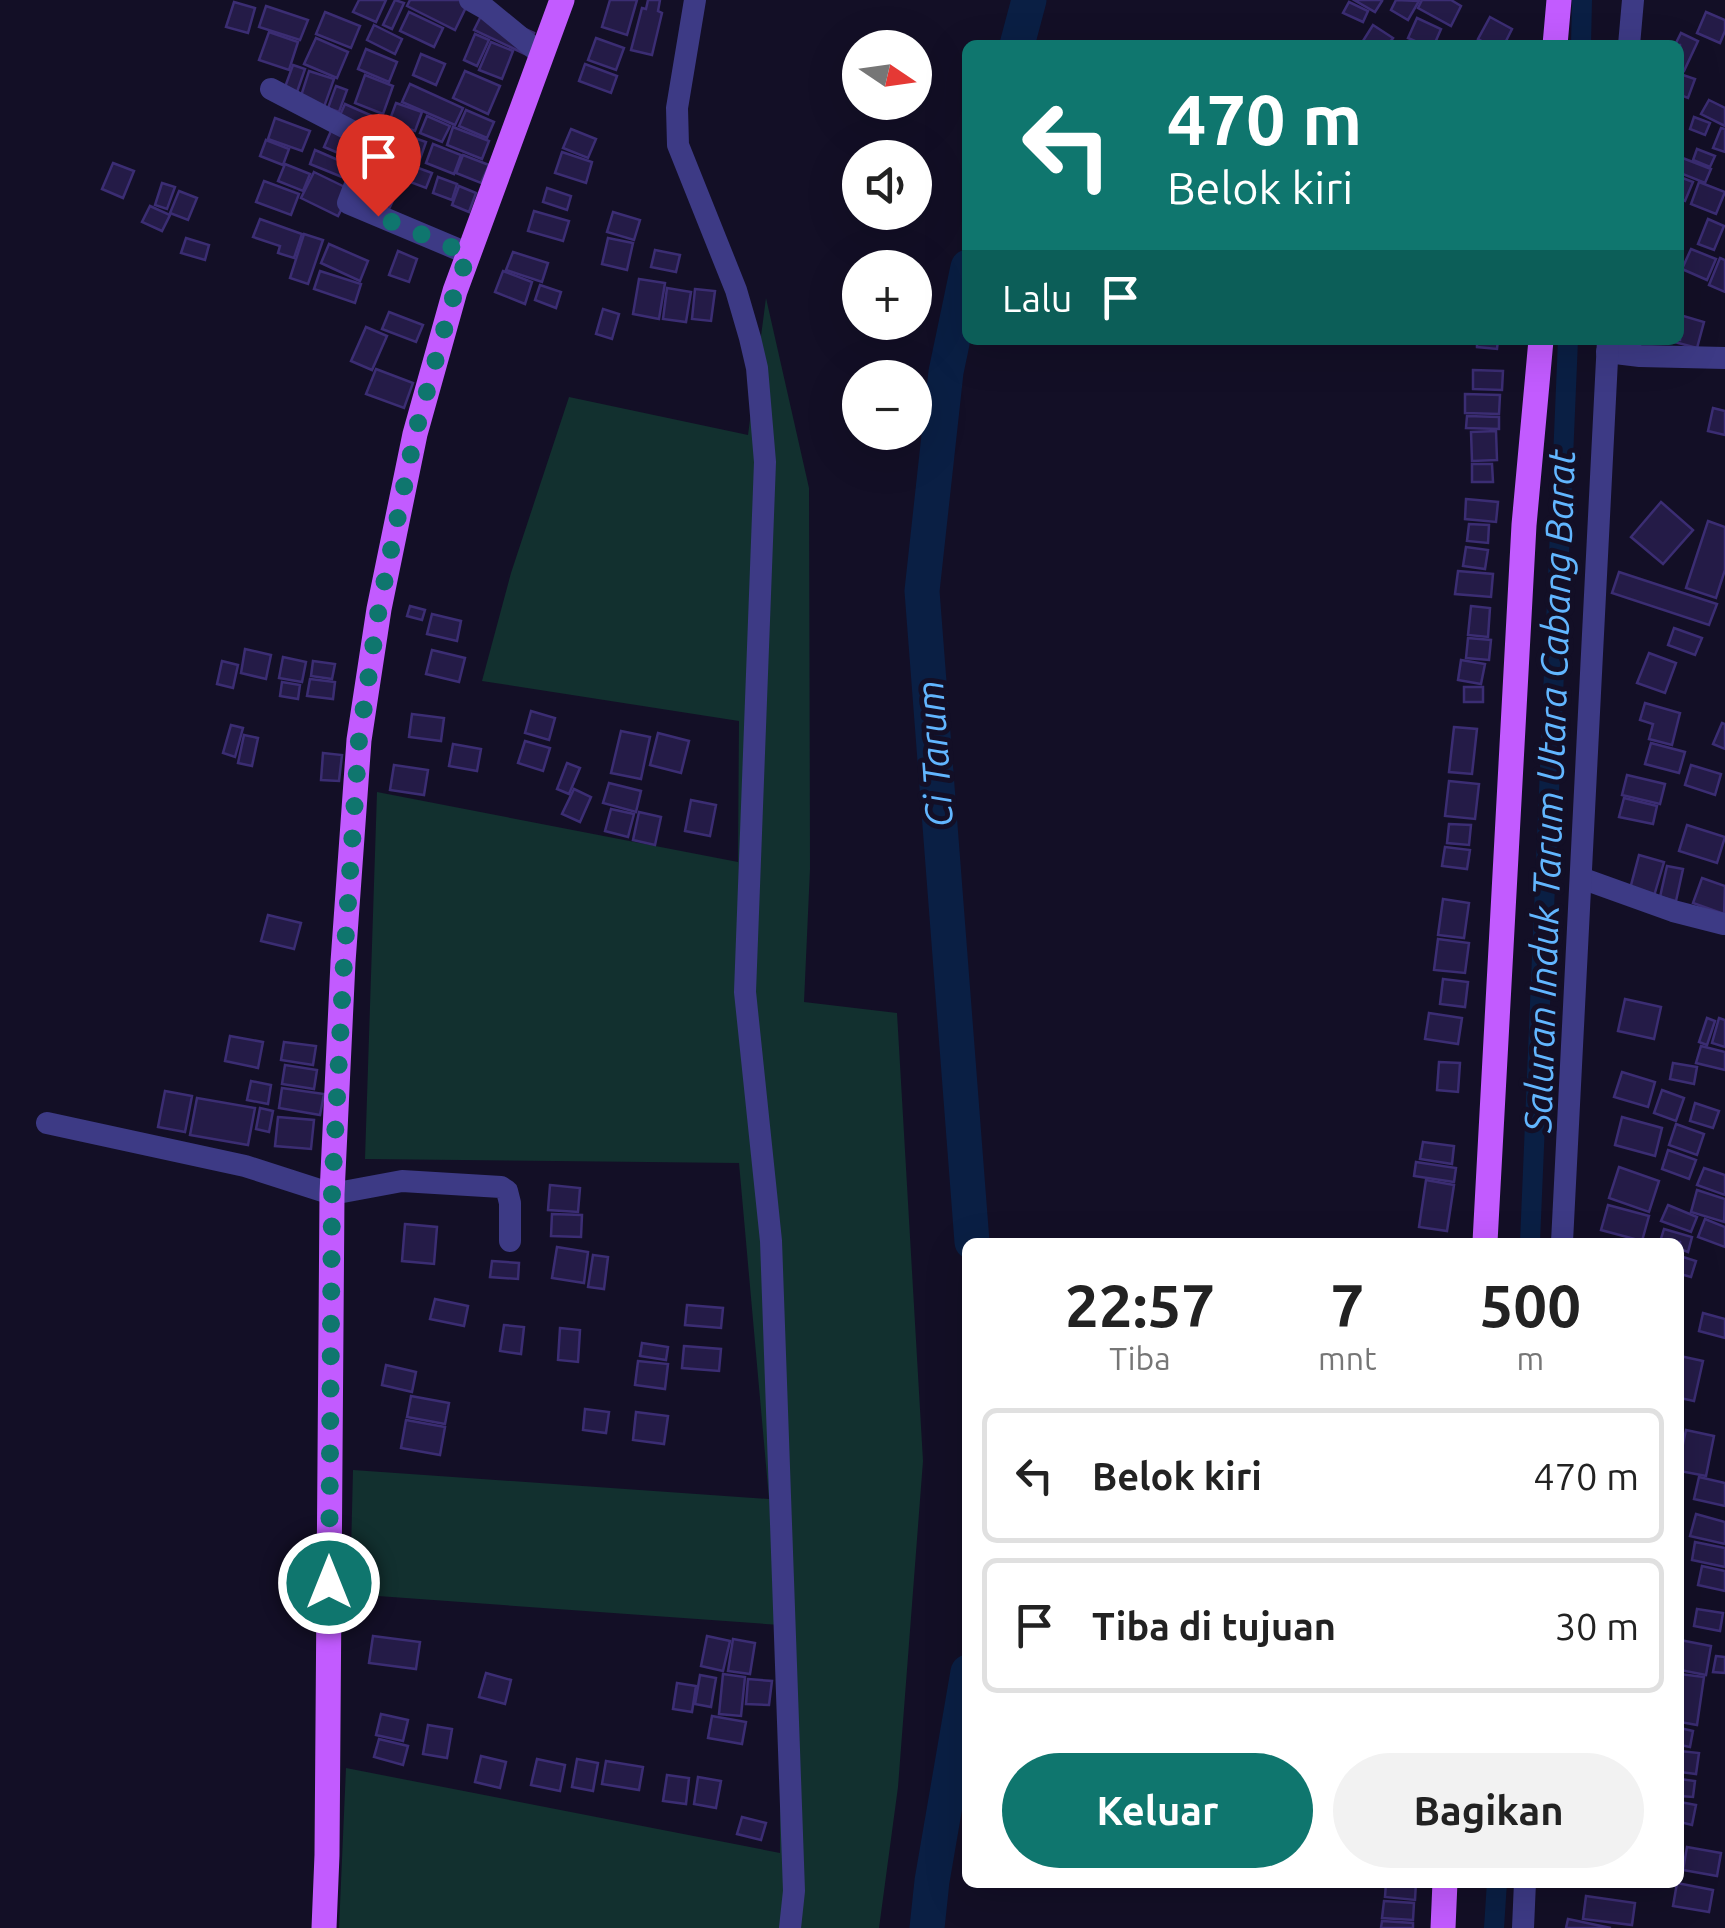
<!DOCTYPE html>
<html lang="id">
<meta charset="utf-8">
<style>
:root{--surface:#fff;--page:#f2f2f2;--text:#222;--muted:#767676;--line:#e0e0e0;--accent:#0f766e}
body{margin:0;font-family:Ubuntu,sans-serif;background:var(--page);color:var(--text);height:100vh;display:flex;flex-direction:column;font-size:38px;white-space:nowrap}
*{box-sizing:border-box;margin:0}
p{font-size:32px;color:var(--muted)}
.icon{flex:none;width:55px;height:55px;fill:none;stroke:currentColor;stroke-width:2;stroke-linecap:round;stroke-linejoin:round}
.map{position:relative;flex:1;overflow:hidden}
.details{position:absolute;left:962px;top:1238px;width:722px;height:650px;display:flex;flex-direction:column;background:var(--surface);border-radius:15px;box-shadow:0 10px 40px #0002}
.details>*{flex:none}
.guide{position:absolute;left:962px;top:40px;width:722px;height:305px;border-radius:15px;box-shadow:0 10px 40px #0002;background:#0f766e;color:#fff;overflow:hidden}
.needle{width:65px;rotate:103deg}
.fabs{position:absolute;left:842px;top:30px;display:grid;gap:20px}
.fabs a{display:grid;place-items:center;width:90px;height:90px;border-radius:50%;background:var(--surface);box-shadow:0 10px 40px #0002;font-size:50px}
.pin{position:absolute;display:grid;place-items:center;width:85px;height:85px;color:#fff;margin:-102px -42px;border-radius:50% 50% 50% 0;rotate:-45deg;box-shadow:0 0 10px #0007}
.pin .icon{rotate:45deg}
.me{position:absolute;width:110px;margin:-55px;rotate:0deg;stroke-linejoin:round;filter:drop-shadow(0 0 8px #0008)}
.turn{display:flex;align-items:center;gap:35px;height:210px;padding:0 40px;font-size:45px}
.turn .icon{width:130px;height:130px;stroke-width:2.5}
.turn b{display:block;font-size:70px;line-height:85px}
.then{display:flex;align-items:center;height:95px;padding:0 40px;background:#0003;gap:20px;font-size:38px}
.eta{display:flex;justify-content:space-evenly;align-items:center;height:170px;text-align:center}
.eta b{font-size:60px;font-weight:700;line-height:70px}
.primary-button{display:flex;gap:20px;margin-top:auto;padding:20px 40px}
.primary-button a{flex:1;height:115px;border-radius:60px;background:var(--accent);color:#fff;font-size:40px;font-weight:700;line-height:115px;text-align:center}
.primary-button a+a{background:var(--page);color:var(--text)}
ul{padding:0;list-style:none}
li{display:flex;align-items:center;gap:30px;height:135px;margin:0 20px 15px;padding:0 20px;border:5px solid var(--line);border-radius:15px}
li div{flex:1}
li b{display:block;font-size:38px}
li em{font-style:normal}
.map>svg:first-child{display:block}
.green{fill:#12302f}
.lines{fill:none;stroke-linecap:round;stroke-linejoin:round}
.canal{stroke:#0a1f44;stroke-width:20}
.river{stroke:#0a1f44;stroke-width:35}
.building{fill:#241b47;stroke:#3b2d73;stroke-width:2.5}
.minor{stroke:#3d3a85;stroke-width:22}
.major{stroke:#c25bff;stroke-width:25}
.route{stroke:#0f766e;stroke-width:18;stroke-dasharray:0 32.4}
.labels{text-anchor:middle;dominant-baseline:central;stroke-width:10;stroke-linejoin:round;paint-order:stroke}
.water-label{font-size:38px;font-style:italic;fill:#62b6ff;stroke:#130f26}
</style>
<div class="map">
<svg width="1725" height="1928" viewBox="0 0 1725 1928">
<rect width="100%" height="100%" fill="#130f26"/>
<path class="green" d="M766,298L809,488L810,869L804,1002L897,1013L923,1461L898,1787L879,1928H339L346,1768L780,1853V1625L350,1594L353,1470L769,1499L739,1163L365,1159L377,792L738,862L739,721L482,681L511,573L569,397L748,435Z"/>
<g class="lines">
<g class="canal">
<path d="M1581,45L1582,0"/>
<path d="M1530,1242L1568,340"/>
<path d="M1494,1928L1497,1882"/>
</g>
<g class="river">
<path d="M1017,45L1029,0"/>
<path d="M968,267L946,372L922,591L972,1242"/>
<path d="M927,1928L932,1881L968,1672"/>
</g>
</g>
<g class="building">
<path d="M359,0H386L376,22L353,12Z"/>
<path d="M395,0L404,3L392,29L383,25Z"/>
<path d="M410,0H467L469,1L455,30L407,6Z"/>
<path d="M610,0H637L627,35L602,27Z"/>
<path d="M648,0H660L658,11L662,13L652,55L631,50L642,8L646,9Z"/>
<path d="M1354,0H1380L1382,1L1375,12Z"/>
<path d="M1396,0L1419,1L1408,20L1391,10Z"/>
<path d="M1422,0H1451L1461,6L1451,26L1418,8Z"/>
<path d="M234,2L255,8L248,33L226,27Z"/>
<path d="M1349,2L1368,11L1363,22L1343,13Z"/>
<path d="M266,6L308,20L300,40L259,27Z"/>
<path d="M484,10L534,33L525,54L474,30Z"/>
<path d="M325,12L360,26L351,48L316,34Z"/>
<path d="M409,12L443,28L434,47L400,31Z"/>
<path d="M1706,12L1725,20V31L1720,43L1697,33Z"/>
<path d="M1490,17L1512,29L1504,45H1489L1478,39Z"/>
<path d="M1417,18L1441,29L1434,45H1424L1408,38Z"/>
<path d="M374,25L402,39L395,54L367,40Z"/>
<path d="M1373,25L1393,38L1388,45L1361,44Z"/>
<path d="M269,32L298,42L289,70L259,60Z"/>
<path d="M1681,33L1698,41L1684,71L1680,70V45H1675Z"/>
<path d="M475,34L489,40L477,66L464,60Z"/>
<path d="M316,38L348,52L337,78L304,64Z"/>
<path d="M596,38L624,48L616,70L588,60Z"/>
<path d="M491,42L513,51L502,79L479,70Z"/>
<path d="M366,49L397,62L389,82L358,69Z"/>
<path d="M421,54L445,64L436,85L413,75Z"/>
<path d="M585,64L617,76L611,93L579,81Z"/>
<path d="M293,65L305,69L297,92L285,87Z"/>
<path d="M309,71L334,79L324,107L300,99Z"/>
<path d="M465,71L500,86L488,114L453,98Z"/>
<path d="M1680,74L1695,79L1688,98L1680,95Z"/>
<path d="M365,75L393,86L383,114L355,103Z"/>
<path d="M410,84L463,108L455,125L402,102Z"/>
<path d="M336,86L347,90L339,112L328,108Z"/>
<path d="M1709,100L1725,108V126L1701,114Z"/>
<path d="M396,103L422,112L415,131L389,122Z"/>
<path d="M345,104L388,123L380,141L337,122Z"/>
<path d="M466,110L494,122L487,138L459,126Z"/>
<path d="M427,116L450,126L442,142L420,133Z"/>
<path d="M1694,117L1710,123L1705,135L1690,129Z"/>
<path d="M275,118L310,131L302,151L268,139Z"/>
<path d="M453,127L489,141L482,159L447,145Z"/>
<path d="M1721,128L1725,129V152L1713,148Z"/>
<path d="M389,129L426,142L419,162L383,150Z"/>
<path d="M571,129L596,139L588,158L563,148Z"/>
<path d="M331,131L354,141L348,157L324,147Z"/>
<path d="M266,140L289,149L283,165L260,156Z"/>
<path d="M433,144L461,155L454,174L426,163Z"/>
<path d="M1697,149L1715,156L1710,167L1693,160Z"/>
<path d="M315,150L352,166L347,179L310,164Z"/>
<path d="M562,152L592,162L586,183L555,173Z"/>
<path d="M384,154L400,160L393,178L377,172Z"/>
<path d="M463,155L489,165L481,183L456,173Z"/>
<path d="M1680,157L1711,169L1705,183L1680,173Z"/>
<path d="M402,162L432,173L426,188L397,177Z"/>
<path d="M113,163L134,171L123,198L102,189Z"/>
<path d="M285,164L310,174L303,191L278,181Z"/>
<path d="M314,172L351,190L338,216L301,198Z"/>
<path d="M376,177L399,187L389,209L366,199Z"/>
<path d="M438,177L457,184L452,200L433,193Z"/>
<path d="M1680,177L1693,182L1685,201L1680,199Z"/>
<path d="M264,181L299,194L291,215L256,202Z"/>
<path d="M1699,182L1725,192L1716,214L1691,204Z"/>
<path d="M162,183L175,187L167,209L155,205Z"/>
<path d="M459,186L476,193L469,212L452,205Z"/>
<path d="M547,188L571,196L567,210L543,202Z"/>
<path d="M179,191L197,198L188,220L170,213Z"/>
<path d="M150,206L170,215L162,231L142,222Z"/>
<path d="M534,211L569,221L563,241L528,231Z"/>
<path d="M613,212L640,220L634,240L607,232Z"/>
<path d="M260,219L302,234L294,258L278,253L280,246L253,237Z"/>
<path d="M1708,219L1724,226L1714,250L1698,244Z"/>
<path d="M304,234L323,240L308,284L290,278Z"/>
<path d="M186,238L209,245L205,260L181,253Z"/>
<path d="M608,238L633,243L627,270L602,264Z"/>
<path d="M329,244L368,261L360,281L321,263Z"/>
<path d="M1691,249L1716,259L1707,280L1682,269Z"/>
<path d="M655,250L680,255L676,272L651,267Z"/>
<path d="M398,251L417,259L409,282L389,275Z"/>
<path d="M513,252L548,263L542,282L506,270Z"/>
<path d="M1720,258L1725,260V292L1709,285Z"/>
<path d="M320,271L361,284L355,303L314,289Z"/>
<path d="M503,271L532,282L525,304L495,292Z"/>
<path d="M639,279L665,283L659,319L633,314Z"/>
<path d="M540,285L561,292L556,308L535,300Z"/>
<path d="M667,288L691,292L686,322L663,319Z"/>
<path d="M695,289L715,291L711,321L692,319Z"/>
<path d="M603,309L619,314L612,339L596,334Z"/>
<path d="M389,312L423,325L416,342L382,329Z"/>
<path d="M1680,315L1704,322L1697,348L1667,340H1680Z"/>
<path d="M366,327L387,336L372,370L351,361Z"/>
<path d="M1477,340H1498L1497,349L1477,347Z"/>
<path d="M376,369L413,383L404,408L366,394Z"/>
<path d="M1473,370L1503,371L1502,390L1473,389Z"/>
<path d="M1465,394L1500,395L1499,414L1465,413Z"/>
<path d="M1713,408L1725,411V435L1708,431Z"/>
<path d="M1467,416L1499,417V429L1466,428Z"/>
<path d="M1496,431L1497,460L1472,461L1471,432Z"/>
<path d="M1472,464H1492L1493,482H1472Z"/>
<path d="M1466,499L1498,502L1496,522L1465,519Z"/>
<path d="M1661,502L1693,530L1663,564L1631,537Z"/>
<path d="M1708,521L1725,527V570L1716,598L1686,588Z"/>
<path d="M1469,524L1489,525L1488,543L1467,541Z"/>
<path d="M1466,547L1488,550L1485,569L1463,566Z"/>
<path d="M1458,571L1493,574L1491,597L1455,594Z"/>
<path d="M1619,572L1717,604L1709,625L1612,593Z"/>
<path d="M410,606L425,610L422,620L407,616Z"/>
<path d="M1471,606L1490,608L1488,637L1468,635Z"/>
<path d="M432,614L461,621L457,641L427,634Z"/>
<path d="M1674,628L1702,638L1695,655L1668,645Z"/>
<path d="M1468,638L1491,640L1489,660L1466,658Z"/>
<path d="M245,649L271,655L266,679L241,673Z"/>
<path d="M432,650L465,658L459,682L426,674Z"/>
<path d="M1649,653L1676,663L1665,693L1637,683Z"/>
<path d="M283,657L306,662L302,682L279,678Z"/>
<path d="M1461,660L1485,664L1481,684L1458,680Z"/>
<path d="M222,661L238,665L233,688L217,684Z"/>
<path d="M313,661L335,664L332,679L311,676Z"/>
<path d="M310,679L335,682L333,699L307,696Z"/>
<path d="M282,682L300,685L298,699L280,696Z"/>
<rect x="1464" y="687" width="19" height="15"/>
<path d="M1645,703L1680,713L1672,745L1649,739L1653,724L1640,720Z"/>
<path d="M531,711L555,718L549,740L525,733Z"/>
<path d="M412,714L444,718L441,741L409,737Z"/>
<path d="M1722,723L1725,724V749L1713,744Z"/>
<path d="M231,725L243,728L235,757L223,753Z"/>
<path d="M1454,727L1477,729L1472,774L1449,772Z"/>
<path d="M621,731L650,737L641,779L611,773Z"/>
<path d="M658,733L689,741L681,773L650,765Z"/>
<path d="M244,735L258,738L252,766L238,763Z"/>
<path d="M525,741L550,748L543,771L518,763Z"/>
<path d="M1651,743L1685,752L1679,773L1645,764Z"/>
<path d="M453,744L481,749L477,771L449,766Z"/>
<path d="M323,753L342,755L339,781L321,780Z"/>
<path d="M567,763L580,768L569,794L557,789Z"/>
<path d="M394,765L428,770L424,795L390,790Z"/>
<path d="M1691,765L1721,774L1715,795L1685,785Z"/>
<path d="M1627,775L1665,784L1660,804L1622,795Z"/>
<path d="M1449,781L1479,784L1475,819L1445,816Z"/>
<path d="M609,783L641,791L636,812L603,803Z"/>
<path d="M574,789L591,797L580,822L562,814Z"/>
<path d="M1624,798L1657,806L1653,824L1619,817Z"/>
<path d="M691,800L716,805L710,836L685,831Z"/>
<path d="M611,809L634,814L628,837L605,831Z"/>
<path d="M639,812L661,817L655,845L633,840Z"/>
<path d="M1449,824L1471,825L1469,845L1447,843Z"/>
<path d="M1687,825L1725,837L1717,863L1679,851Z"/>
<path d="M1445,847L1470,850L1467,869L1442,866Z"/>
<path d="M1639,855L1664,862L1654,896L1630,889Z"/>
<path d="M1667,866L1683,869L1676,901L1660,897Z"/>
<path d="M1702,878L1725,886L1724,914L1693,903Z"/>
<path d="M1443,899L1469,903L1464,938L1438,935Z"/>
<path d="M268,915L301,923L294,949L261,941Z"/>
<path d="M1438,939L1469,943L1465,973L1434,970Z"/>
<path d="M1443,979L1468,982L1465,1007L1440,1004Z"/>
<path d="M1625,999L1661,1007L1654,1039L1618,1031Z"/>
<path d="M1429,1013L1462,1018L1458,1044L1425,1039Z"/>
<path d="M1707,1018L1715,1021L1707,1045L1699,1042Z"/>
<path d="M1719,1018L1725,1020V1047L1712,1043Z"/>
<path d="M230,1036L263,1042L258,1068L225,1061Z"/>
<path d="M284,1042L316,1046L313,1065L281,1060Z"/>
<path d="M1701,1046L1725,1052V1070L1696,1063Z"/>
<path d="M1439,1062L1460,1063L1458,1092L1437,1090Z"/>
<path d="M1673,1063L1697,1067L1694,1084L1670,1079Z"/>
<path d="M285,1065L317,1070L314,1089L282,1084Z"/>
<path d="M1622,1072L1655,1082L1648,1107L1614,1097Z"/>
<path d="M251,1081L271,1085L268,1104L247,1100Z"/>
<path d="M282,1088L324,1094L320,1115L279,1108Z"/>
<path d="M1662,1090L1684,1098L1676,1121L1654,1113Z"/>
<path d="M165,1091L192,1096L185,1132L158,1127Z"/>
<path d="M197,1098L255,1108L248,1145L190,1135Z"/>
<path d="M1695,1103L1719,1111L1713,1128L1690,1121Z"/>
<path d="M260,1108L273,1111L269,1132L256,1129Z"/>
<path d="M278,1117L314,1120L311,1149L275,1146Z"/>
<path d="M1622,1117L1662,1128L1655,1156L1615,1145Z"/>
<path d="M1676,1124L1704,1134L1697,1155L1669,1145Z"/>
<path d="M1423,1142L1454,1146L1452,1164L1420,1159Z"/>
<path d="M1668,1150L1696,1160L1689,1179L1662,1169Z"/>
<path d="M1416,1162L1456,1168L1454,1182L1414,1176Z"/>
<path d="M1619,1167L1659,1181L1649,1212L1609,1198Z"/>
<path d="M1704,1168L1725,1175V1195L1697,1185Z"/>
<path d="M1426,1180L1454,1185L1447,1231L1419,1227Z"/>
<path d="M550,1185L580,1188L578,1212L548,1210Z"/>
<path d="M1697,1190L1725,1199L1724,1222L1691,1212Z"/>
<path d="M1608,1205L1649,1216L1642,1241L1601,1230Z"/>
<path d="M1668,1205L1697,1217L1691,1232L1661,1221Z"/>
<path d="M552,1214L582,1215L581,1237L551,1236Z"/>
<path d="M1705,1219L1725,1227V1247L1698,1237Z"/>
<path d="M405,1224L437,1227L434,1264L402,1261Z"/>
<path d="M1664,1229L1692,1237L1688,1252L1680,1249V1242H1660Z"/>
<path d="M557,1247L588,1252L584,1283L552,1278Z"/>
<path d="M593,1255L608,1257L604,1289L588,1287Z"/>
<path d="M1680,1256L1696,1261L1691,1277L1680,1274Z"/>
<path d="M492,1261L519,1263L518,1279L490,1277Z"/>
<path d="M435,1299L468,1306L464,1326L430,1319Z"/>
<path d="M687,1305L723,1308L721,1328L685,1325Z"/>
<path d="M1703,1313L1725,1319V1338L1699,1331Z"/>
<path d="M504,1325L524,1327L521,1354L500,1351Z"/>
<path d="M560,1328L580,1330L578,1362L558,1360Z"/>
<path d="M642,1343L668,1347L666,1360L640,1356Z"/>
<path d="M684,1346L721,1349L719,1371L682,1368Z"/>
<path d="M1680,1356L1703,1361L1694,1401L1680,1398Z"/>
<path d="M638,1361L668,1364L665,1389L635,1385Z"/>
<path d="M386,1365L416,1372L412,1392L382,1385Z"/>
<path d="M411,1396L449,1403L445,1424L407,1417Z"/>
<path d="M585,1409L609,1412L606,1433L583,1430Z"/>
<path d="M636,1412L668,1416L664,1444L633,1440Z"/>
<path d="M406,1420L445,1427L440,1455L401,1448Z"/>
<path d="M1686,1430L1714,1436L1706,1476L1680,1471V1458Z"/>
<path d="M1699,1477L1725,1483V1506L1694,1499Z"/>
<path d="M1696,1514L1725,1522V1544L1690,1536Z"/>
<path d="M1695,1542L1725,1548V1567L1692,1560Z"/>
<path d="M1702,1566L1725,1571V1591L1698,1585Z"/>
<path d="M1697,1609L1723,1613L1720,1631L1694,1626Z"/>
<path d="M373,1636L420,1642L416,1669L369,1663Z"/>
<path d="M707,1636L730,1641L723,1671L701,1666Z"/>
<path d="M733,1639L755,1643L750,1674L728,1671Z"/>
<path d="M1680,1640L1711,1646L1706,1675L1680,1670Z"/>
<path d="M1716,1656L1725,1657V1673L1713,1672Z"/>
<path d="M486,1673L511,1680L505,1704L479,1697Z"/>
<path d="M723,1674L745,1677L741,1716L719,1714Z"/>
<path d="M1680,1674L1704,1677L1697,1725L1680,1722Z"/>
<path d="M700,1675L716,1678L711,1707L695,1704Z"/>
<path d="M748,1679L772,1681L769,1705L746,1704Z"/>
<path d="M677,1683L696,1686L692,1712L673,1709Z"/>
<path d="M381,1714L408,1720L403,1741L376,1735Z"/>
<path d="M712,1716L746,1722L742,1744L708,1738Z"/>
<path d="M428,1725L452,1729L447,1758L423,1754Z"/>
<path d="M1680,1728L1693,1731L1690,1747L1680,1745Z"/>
<path d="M379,1739L408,1746L403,1765L374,1757Z"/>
<path d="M1680,1751L1699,1753L1696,1774L1680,1772Z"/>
<path d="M481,1756L506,1762L500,1788L475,1782Z"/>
<path d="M537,1759L565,1765L560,1791L531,1785Z"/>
<path d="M577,1759L598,1763L593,1791L572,1787Z"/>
<path d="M606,1761L643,1767L639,1790L602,1784Z"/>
<path d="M667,1775L689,1778L686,1804L663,1801Z"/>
<path d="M698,1777L721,1781L716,1808L694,1804Z"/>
<path d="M1680,1779L1695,1781L1693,1797L1680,1796Z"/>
<path d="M1680,1802L1696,1805L1692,1825L1680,1822Z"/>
<path d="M742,1817L766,1823L761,1840L737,1834Z"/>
<path d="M1687,1847L1721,1853L1717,1876L1683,1870Z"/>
<path d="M1386,1882H1416L1415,1900L1385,1897Z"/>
<path d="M1677,1883L1713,1890L1709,1912L1673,1906Z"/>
<path d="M1586,1896L1635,1903L1632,1925L1583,1919Z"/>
<path d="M1384,1901L1414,1903L1413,1920L1382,1918Z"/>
<path d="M1568,1919L1611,1928H1566Z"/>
<path d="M1382,1921L1413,1923V1928H1381Z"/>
</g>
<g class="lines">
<g class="minor">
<path d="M470,0L486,9L542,55"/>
<path d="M695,0L677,108L678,145L736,290L750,338L757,368L765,462L745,992L771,1241L794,1891L790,1928"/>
<path d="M1629,45L1633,0"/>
<path d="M271,89L369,140L370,145L348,203L469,254"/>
<path d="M1607,352L1640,356L1725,358"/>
<path d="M1581,878L1673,911L1724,924"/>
<path d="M47,1123L245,1166L332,1194L402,1181L501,1187L507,1191L510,1203V1241"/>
<path d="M1562,1242L1608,340"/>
<path d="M1523,1928L1525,1882"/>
</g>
<g class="major">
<path d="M1555,45L1559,0"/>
<path d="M1485,1242L1524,525L1541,340"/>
<path d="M324,1928L327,1855L332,1194L343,962L359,740L379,609L415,434L455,291L562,0"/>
<path d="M1443,1928L1445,1882"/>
</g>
</g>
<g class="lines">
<path class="route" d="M329,1583L332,1194L344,962L359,740L379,608L415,434L455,291L468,254L378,216"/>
</g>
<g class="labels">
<g class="water-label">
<text transform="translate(934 754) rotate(-94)">Ci Tarum</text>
<text transform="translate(1549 791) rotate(-88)">Saluran Induk Tarum Utara Cabang Barat</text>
</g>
</g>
</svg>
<div class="fabs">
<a><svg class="needle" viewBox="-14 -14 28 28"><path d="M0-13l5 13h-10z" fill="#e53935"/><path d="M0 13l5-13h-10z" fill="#767676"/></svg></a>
<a><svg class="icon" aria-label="sound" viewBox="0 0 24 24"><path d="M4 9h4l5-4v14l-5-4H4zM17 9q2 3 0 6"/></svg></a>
<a>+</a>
<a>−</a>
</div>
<div class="pin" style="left:378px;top:216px;background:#d93025"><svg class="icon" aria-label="arrive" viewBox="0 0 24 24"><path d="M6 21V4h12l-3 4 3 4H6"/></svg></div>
<svg class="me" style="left:329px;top:1583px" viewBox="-20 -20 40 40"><circle r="17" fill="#0f766e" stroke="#fff" stroke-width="3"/><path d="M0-11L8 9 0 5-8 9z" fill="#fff"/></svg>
<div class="guide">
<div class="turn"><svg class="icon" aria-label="left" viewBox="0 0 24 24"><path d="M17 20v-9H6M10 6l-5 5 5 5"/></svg><div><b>470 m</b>Belok kiri</div></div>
<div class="then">Lalu<svg class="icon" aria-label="arrive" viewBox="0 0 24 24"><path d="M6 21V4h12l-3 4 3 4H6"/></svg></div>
</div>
<section class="details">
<div class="eta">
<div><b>22:57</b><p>Tiba</p></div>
<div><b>7</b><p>mnt</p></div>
<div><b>500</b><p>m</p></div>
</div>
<ul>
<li><svg class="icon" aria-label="left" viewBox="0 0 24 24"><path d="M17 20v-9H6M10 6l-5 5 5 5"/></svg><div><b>Belok kiri</b></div><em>470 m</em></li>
<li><svg class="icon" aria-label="arrive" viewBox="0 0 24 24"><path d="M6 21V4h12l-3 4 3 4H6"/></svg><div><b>Tiba di tujuan</b></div><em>30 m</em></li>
</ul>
<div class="primary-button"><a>Keluar</a><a>Bagikan</a></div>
</section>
</div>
